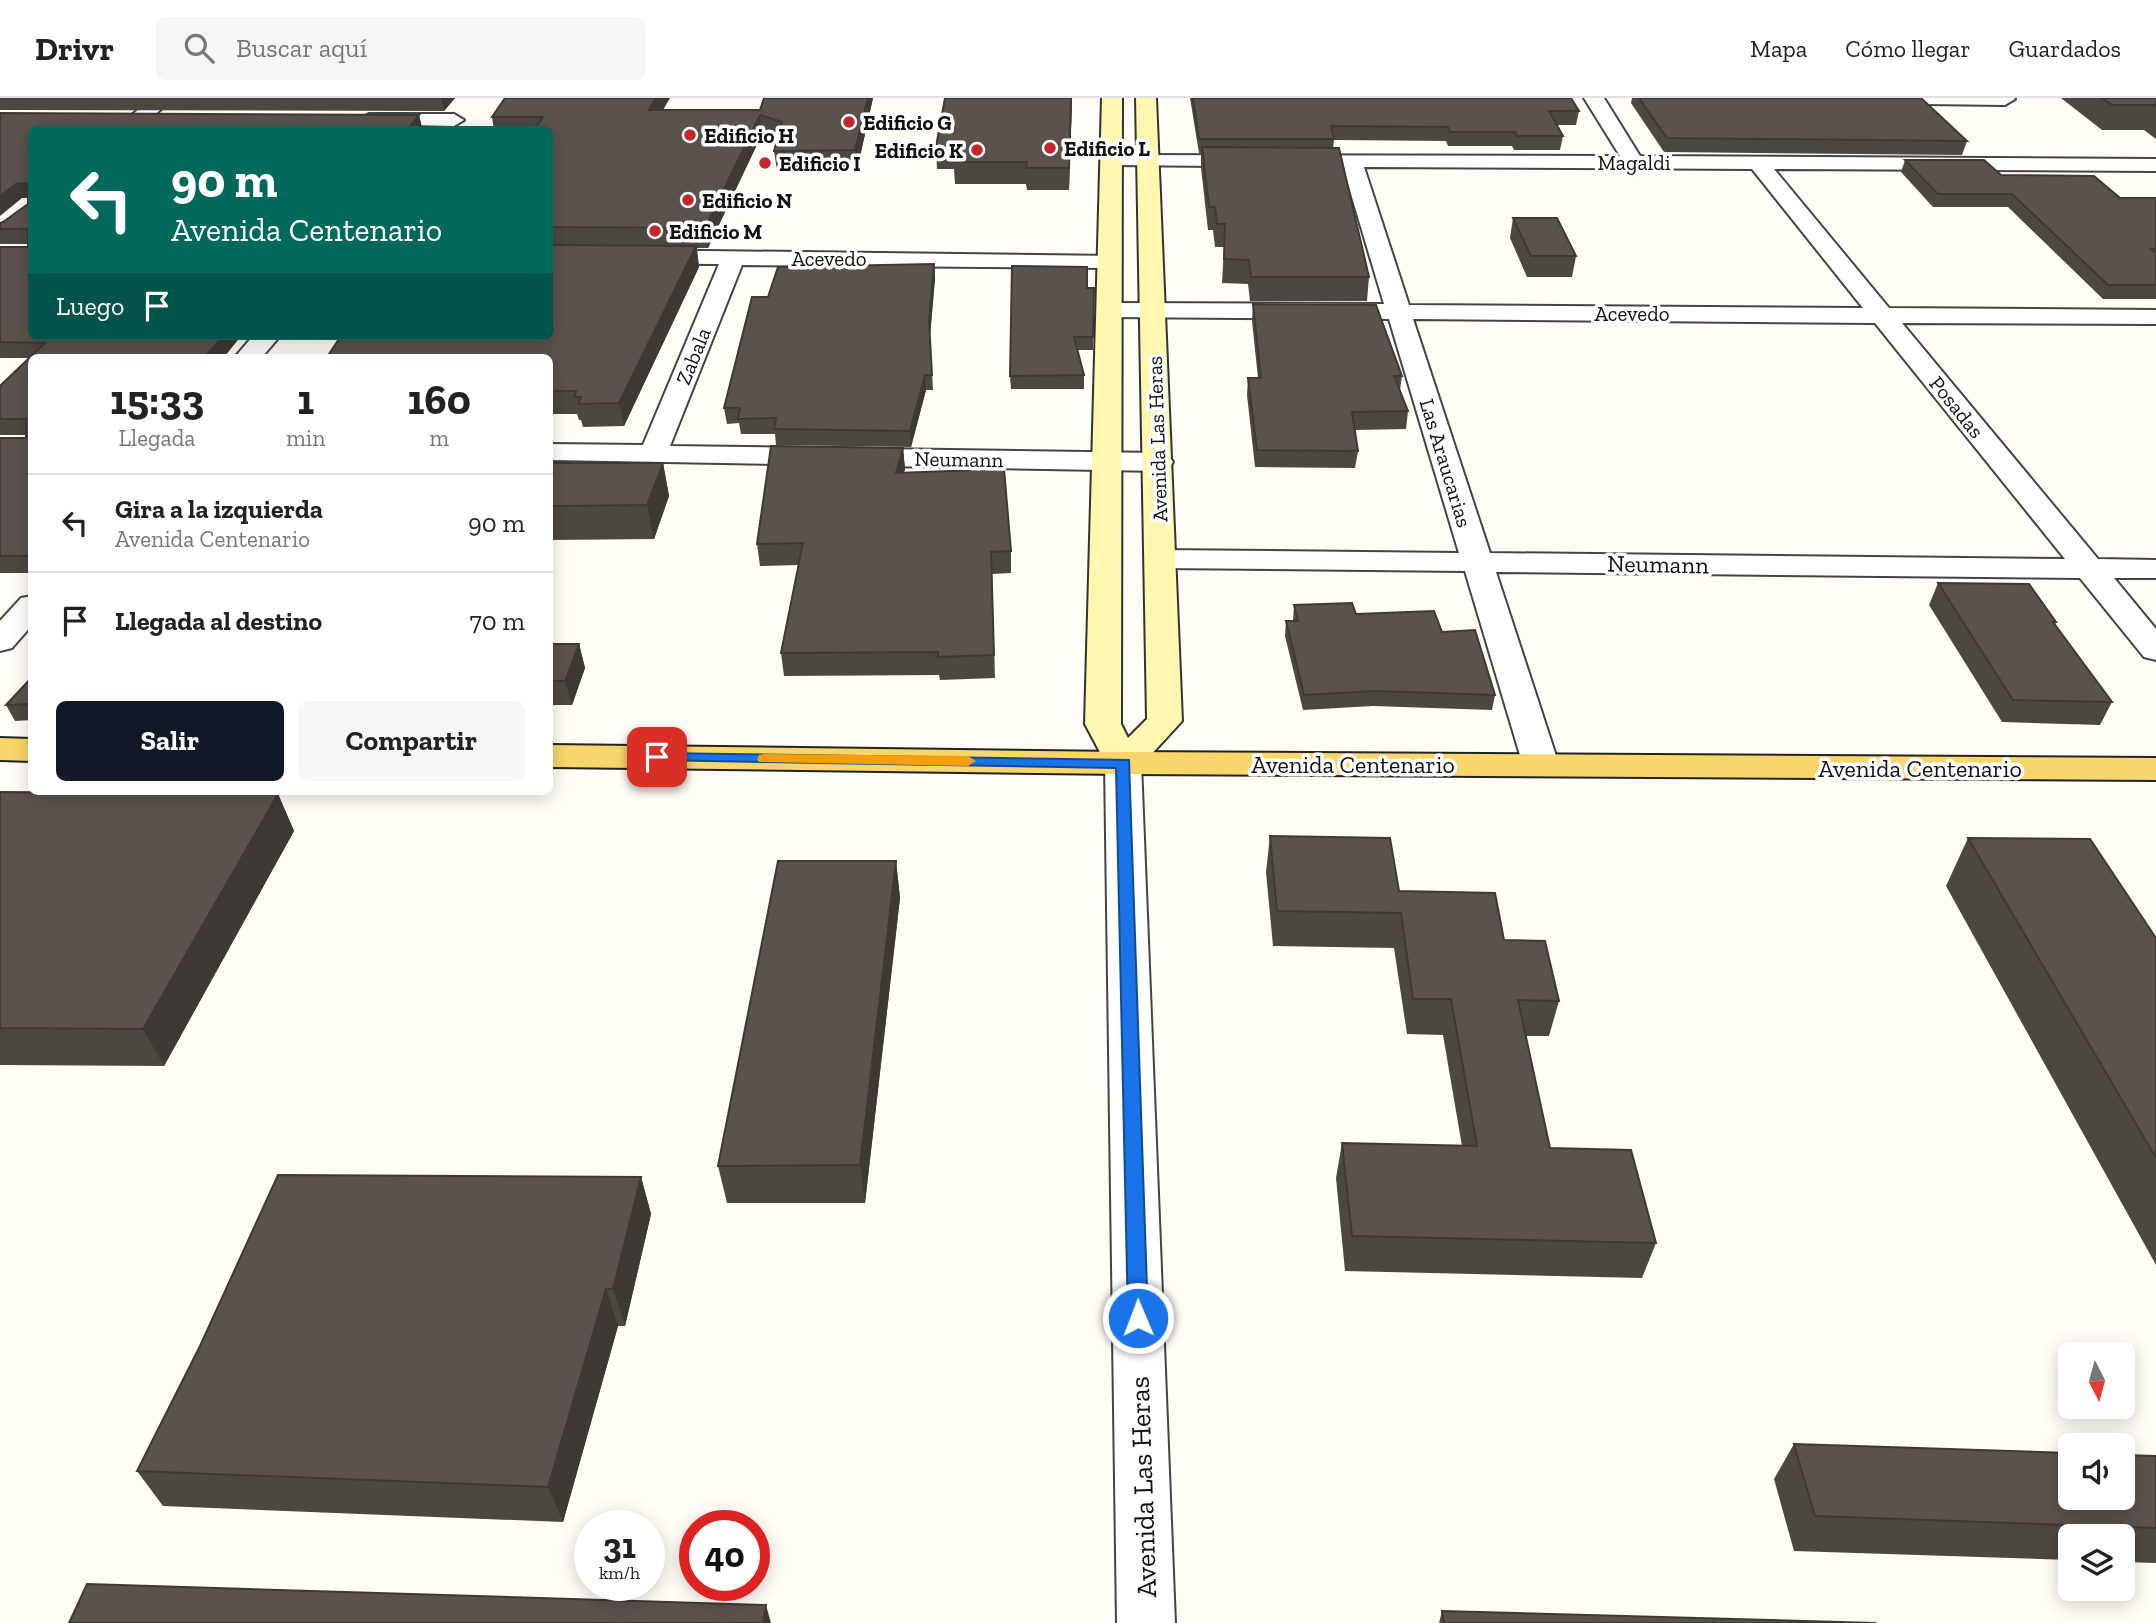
<!DOCTYPE html>
<html lang="es">
<meta charset="utf-8">
<style>
:root{--surface:#fff;--page:#f6f6f6;--text:#222;--muted:#767676;--line:#e0e0e0;--accent:#111827}
body{margin:0;font-family:"Zilla Slab",serif;background:var(--page);color:var(--text);height:100vh;display:flex;flex-direction:column;font-size:26px;white-space:nowrap}
*{box-sizing:border-box;margin:0}
p{font-size:23px;color:var(--muted)}
.icon{flex:none;width:38px;height:38px;fill:none;stroke:currentColor;stroke-width:2;stroke-linecap:round;stroke-linejoin:round}
.map{position:relative;flex:1;overflow:hidden}
.side{position:absolute;left:28px;top:256px;width:525px;height:441px;display:flex;flex-direction:column;background:var(--surface);border-radius:10px;box-shadow:0 4px 18px #0003}
.side>*{flex:none}
.banner{position:absolute;left:28px;top:28px;width:525px;height:214px;border-radius:10px;box-shadow:0 4px 18px #0003;background:#00695c;color:#fff;overflow:hidden}
.needle{width:46px;rotate:174deg}
.buttons{position:absolute;left:2058px;top:1244px;display:grid;gap:14px}
.buttons a{display:grid;place-items:center;width:77px;height:77px;border-radius:10px;background:var(--surface);box-shadow:0 4px 18px #0003;font-size:35px}
.speed{position:absolute;left:574px;top:1412px;display:flex;gap:14px;font-size:35px;font-weight:700;text-align:center}
.speed>*{display:grid;place-content:center;width:91px;height:91px;border-radius:50%;background:var(--surface);box-shadow:0 4px 18px #0003;line-height:1}
.speed small{font-size:18px;font-weight:400}
.speed .limit{border:10px solid #d22;background:#fff;color:#111}
.pin{position:absolute;display:grid;place-items:center;width:60px;height:60px;color:#fff;margin:-30px;border-radius:14px;box-shadow:0 4px 10px #0006}
.me{position:absolute;width:77px;margin:-38px;rotate:359deg;stroke-linejoin:round;filter:drop-shadow(0 0 5px #0008)}
.turn{display:flex;align-items:center;gap:24px;height:147px;padding:0 28px;font-size:32px}
.turn .icon{width:91px;height:91px;stroke-width:2.5}
.turn b{display:block;font-size:49px;line-height:60px}
.then{display:flex;align-items:center;height:66px;padding:0 28px;background:#0003;gap:14px;font-size:26px}
.eta{display:flex;justify-content:space-evenly;align-items:center;height:119px;text-align:center}
.eta b{font-size:42px;font-weight:700;line-height:49px}
.button{display:flex;gap:14px;margin-top:auto;padding:14px 28px}
.button a{flex:1;height:80px;border-radius:10px;background:var(--accent);color:#fff;font-size:28px;font-weight:700;line-height:80px;text-align:center}
.button a+a{background:var(--page);color:var(--text)}
ul{padding:0;list-style:none}
li{display:flex;align-items:center;gap:21px;height:98px;padding:0 28px;border-top:2px solid var(--line)}
li div{flex:1}
li b{display:block;font-size:26px}
li em{font-style:normal}
header{display:flex;align-items:center;gap:42px;box-sizing:border-box;height:98px;padding:0 35px;background:var(--surface);border-bottom:2px solid var(--line)}
header strong{font-size:33px}
nav{display:flex;gap:38px;margin-inline-start:auto;font-size:24px}
.search{width:490px;height:63px;background:var(--page);display:flex;align-items:center;gap:18px;box-sizing:border-box;padding:0 24px;border-radius:10px;color:var(--muted);font-size:26px}
.map>svg:first-child{display:block}
.lines{fill:none;stroke-linecap:round;stroke-linejoin:round}
.minor-casing{stroke:#444;stroke-width:4}
.tertiary-casing{stroke:#444;stroke-width:4}
.secondary-casing{stroke:#333;stroke-width:4}
.primary-casing{stroke:#222;stroke-width:4}
.minor{fill:#fff;fill-rule:evenodd}
.tertiary{fill:#fff;fill-rule:evenodd}
.secondary{fill:#fff6b0;fill-rule:evenodd}
.primary{fill:#f9d66b;fill-rule:evenodd}
.wall{fill:#4d4742}
.shaded-wall{fill:#3f3936}
.building{fill:#5a524d;stroke:#3f3936;stroke-width:2}
.route{fill:#1a73e8;stroke:#114b97;stroke-width:2}
.slow{fill:#f59e0b}
.poi-dot{fill:#c4262e;stroke:#fff;stroke-width:2.5}
.labels{text-anchor:middle;dominant-baseline:central;stroke-width:7;stroke-linejoin:round;paint-order:stroke}
.far-poi-label{font-size:21px;font-weight:bold;fill:#111;stroke:#fff;text-anchor:start}
.far-street-label{font-size:21px;fill:#111;stroke:#fff}
.street-label{font-size:24px;fill:#111;stroke:#fff}
.near-street-label{font-size:28px;fill:#111;stroke:#fff}
</style>
<header>
<strong>Drivr</strong>
<div class="search"><svg class="icon" aria-label="search" viewBox="0 0 24 24"><circle cx="10" cy="10" r="6"/><path d="M15 15l6 6"/></svg>Buscar aquí</div>
<nav><a>Mapa</a><a>Cómo llegar</a><a>Guardados</a></nav>
</header>
<div class="map">
<svg width="2156" height="1525" viewBox="0 0 2156 1525">
<rect width="100%" height="100%" fill="#fffdf5"/>
<g class="lines">
<g class="minor-casing">
<g id="minor">
<path d="M152,0H174L137,32H114Z"/>
<path d="M1584,0H1604L1640,58L2156,61V73L1774,71L1889,210L2156,212V226L1902,225L2098,461L2156,462V480H2114L2156,531V562L2144,559L2080,480L1496,474L1559,667L1554,675L1541,678L1528,675L1523,667L1465,473L1160,470L1149,468L1145,461L1149,454L1160,452L1459,455L1389,221L1109,219L1100,217L1097,212L1100,207L1109,205L1384,206L1343,69L1111,67L1104,65L1101,61L1104,57L1620,58ZM1364,69L1752,71L1863,210L1409,207ZM1413,221L1875,225L2065,461L1490,455Z"/>
<path d="M1913,0H2014L2015,1L2005,7L1923,6Z"/>
<path d="M369,16H454L464,22L454,28L362,26L359,22Z"/>
<path d="M550,151L1117,158L1121,163L1117,168L1109,170L742,167L670,348L1159,355L1169,358L1173,364L1169,370L1159,373L550,362V346L643,347L719,166L550,165Z"/>
<path d="M253,238H280L262,259H235Z"/>
<path d="M32,498V527L12,550L0,553V523L21,500Z"/>
</g>
</g>
<g class="tertiary-casing">
<path id="tertiary" d="M1123,654L1136,657L1141,665L1175,1525H1117L1105,665L1110,657Z"/>
</g>
<g class="secondary-casing">
<path id="secondary" d="M1102,0H1122L1121,626L1128,640L1147,621L1136,0H1156L1182,623L1136,673L1123,676L1110,673L1085,626Z"/>
</g>
<g class="primary-casing">
<g id="primary">
<path d="M0,640L32,641V663L0,662Z"/>
<path d="M550,647L1123,654L2156,660V682L1123,676L550,669Z"/>
</g>
</g>
<use href="#minor" class="minor"/>
<use href="#tertiary" class="tertiary"/>
<use href="#secondary" class="secondary"/>
<use href="#primary" class="primary"/>
</g>
<g class="wall">
<path d="M0,0H455L444,13L0,12Z"/>
<path d="M764,0H873L857,72H777L774,53L777,41L762,36L708,150H697L699,169L624,328L583,329L581,322H579L577,316H550V259L338,242L337,238H550V32H494L492,19L663,12H760Z"/>
<path d="M945,0H1072L1069,92H1027L1026,86H955L954,71H937L936,49Z"/>
<path d="M1190,0H1571L1579,13L1576,27H1557L1563,38L1560,52H1514L1512,48H1448L1446,43L1334,42L1333,50L1369,179L1367,203H1250L1248,186L1222,185L1224,149H1215L1213,132H1208L1201,70V55H1199Z"/>
<path d="M1632,0H1921L1967,43L1962,57L1664,54L1631,5Z"/>
<path d="M2061,0H2156V41L2144,32H2102Z"/>
<path d="M0,15L419,17L422,30L32,238H241L224,259H32V475H0V340H26V337H0V288L29,260H0V149H28V146H0V125L3,124L28,106V100H22Z"/>
<path d="M1905,62L2001,77L2120,100H2156V201H2103L2008,109H1933L1901,74Z"/>
<path d="M1513,120L1576,158L1572,179H1527L1510,140Z"/>
<path d="M934,166L935,180L930,238L933,292H926L911,349L776,347L775,336H741L739,325L727,326L724,310L768,199Z"/>
<path d="M1087,190H1094L1093,252H1077L1084,277V291H1011L1010,278Z"/>
<path d="M1253,206L1402,278L1400,292L1408,313L1406,331L1355,332L1358,353L1355,370L1255,369L1247,297L1248,280H1258L1252,223Z"/>
<path d="M903,350L905,371L904,374L1011,453V475L992,476L995,580L940,582L939,577L784,578L781,555L799,467L760,468L757,446Z"/>
<path d="M550,365H663L669,398L654,441L550,442Z"/>
<path d="M1938,485L2056,524L2055,527L2112,604L2100,627L2002,624L1929,507Z"/>
<path d="M1294,507L1356,516L1442,534L1495,597L1492,612L1373,608L1303,612L1285,538L1286,523H1293Z"/>
<path d="M550,546H579L585,570L572,607H550Z"/>
<path d="M32,579V622L15,623L6,607Z"/>
<path d="M0,694L278,696L294,733L164,968L0,967Z"/>
<path d="M1270,738L1399,793L1504,842L1559,903L1549,938H1526L1550,1050L1656,1145L1642,1180L1345,1173L1336,1080L1342,1045L1462,1048L1443,937L1407,936L1394,850L1273,848L1266,774Z"/>
<path d="M1968,740L2156,840V1167L1946,788Z"/>
<path d="M896,763L900,800L865,1105H727L718,1068Z"/>
<path d="M641,1079L651,1116L625,1228H618L563,1424L163,1408L137,1373Z"/>
<path d="M1794,1346L2156,1358V1465L2123,1464V1438H2070V1462L1794,1453L1774,1381Z"/>
<path d="M1442,1513L1876,1525H1439Z"/>
</g>
<g class="shaded-wall">
<path d="M441,0H455L444,13Z"/>
<path d="M656,0H670L652,31L649,12Z"/>
<path d="M868,0H873L857,72L855,52Z"/>
<path d="M1071,0H1072L1069,92V70Z"/>
<path d="M419,17L422,30V32H407Z"/>
<path d="M760,17L762,36L708,150L705,130Z"/>
<path d="M28,85L32,99L22,100L0,118V98L16,86Z"/>
<path d="M696,148L699,169L624,328L619,305Z"/>
<path d="M934,166L935,180L930,238L933,292L929,223Z"/>
<path d="M223,238H241L224,259H205Z"/>
<path d="M925,277L926,292L911,349L910,333Z"/>
<path d="M903,350L905,371L898,396L896,375Z"/>
<path d="M663,365L669,398L654,441L647,407Z"/>
<path d="M579,546L585,570L572,607L565,583Z"/>
<path d="M278,696L294,733L164,968L143,931Z"/>
<path d="M896,763L900,800L865,1105L860,1067Z"/>
<path d="M641,1079L651,1116L625,1228L613,1191Z"/>
<path d="M606,1191L618,1228L563,1424L548,1389Z"/>
<path d="M766,1507L771,1525H763Z"/>
</g>
<g class="building">
<path d="M505,0H656L649,12H760L764,0H868L855,52L774,53L782,24L760,17L705,130L550,129V32H534L543,19H492Z"/>
<path d="M945,0H1071L1069,70H1026L1027,64H954L955,49H936Z"/>
<path d="M1193,0H1571L1579,13H1549L1563,38H1517L1515,34H1450L1448,29L1331,28L1334,41H1199Z"/>
<path d="M1639,0H1921L1967,43L1667,40Z"/>
<path d="M2102,0H2156V9L2154,7H2112Z"/>
<path d="M0,15L419,17L407,32H32V238H223L205,259H32V458H0V340H26V321H0V288L45,245L0,244V149H28V131H0V125L3,124L28,106V85L16,86L0,98Z"/>
<path d="M1202,49L1339,50L1369,179H1251L1249,162L1224,161L1225,126H1217L1215,109H1209Z"/>
<path d="M1905,62H1984L2001,77L2094,78L2120,100H2156V151H2151L2156,155V187H2108L2012,96H1938Z"/>
<path d="M1513,120H1557L1576,158H1531Z"/>
<path d="M550,147L696,148L619,305L578,306L581,299H574L576,293H550V259H327L341,238H550Z"/>
<path d="M934,166L929,223L932,277H925L910,333L774,331L776,320L738,321L740,310H724L752,199H768L778,169Z"/>
<path d="M1012,168L1087,169V190H1094L1093,239H1074L1084,277L1010,278Z"/>
<path d="M1253,206L1376,207L1402,278H1394L1408,313L1352,314L1358,353L1257,352L1248,280H1261Z"/>
<path d="M771,348L903,350L896,375L1004,371L1011,453L991,454L994,557L938,559V554L781,555L803,445L757,446Z"/>
<path d="M550,365H663L647,407L550,408Z"/>
<path d="M1938,485L2029,486L2056,524H2053L2112,604L2013,602Z"/>
<path d="M1352,505L1356,516L1434,513L1442,534L1475,532L1495,597L1375,593L1304,597L1286,523H1298L1294,507Z"/>
<path d="M550,546H579L565,583H550Z"/>
<path d="M32,579V606L6,607Z"/>
<path d="M0,694L278,696L143,931L0,930Z"/>
<path d="M1270,738L1390,740L1399,793L1495,795L1504,842L1545,843L1559,903L1518,902L1550,1050L1631,1052L1656,1145L1352,1138L1342,1045L1477,1048L1451,901H1413L1401,815L1277,813Z"/>
<path d="M1968,740L2090,741L2156,840V1060Z"/>
<path d="M778,763H896L860,1067L718,1068Z"/>
<path d="M278,1077L641,1079L613,1191H606L548,1389L137,1373L200,1248Z"/>
<path d="M1794,1346L2070,1355V1400H2123V1357L2156,1358V1430L1815,1418Z"/>
<path d="M87,1486L766,1507L763,1525H69Z"/>
<path d="M1442,1513L1876,1525H1444Z"/>
</g>
<path class="route" d="M657,655L1129,662L1148,1220L1145,1226L1138,1229L1131,1226L1128,1220L1116,670L652,662L649,659L652,656Z"/>
<path class="slow" d="M764,656L968,658L976,663L968,668L759,664L757,661L759,657Z"/>
<g class="poi-dot">
<circle cx="849" cy="24" r="7"/>
<circle cx="690" cy="37" r="7"/>
<circle cx="1050" cy="50" r="7"/>
<circle cx="977" cy="52" r="7"/>
<circle cx="765" cy="65" r="7"/>
<circle cx="688" cy="102" r="7"/>
<circle cx="655" cy="133" r="7"/>
</g>
<g class="labels">
<g class="far-poi-label">
<text x="863" y="24">Edificio G</text>
<text x="704" y="37">Edificio H</text>
<text x="1064" y="50">Edificio L</text>
<text x="963" y="52" text-anchor="end">Edificio K</text>
<text x="779" y="65">Edificio I</text>
<text x="702" y="102">Edificio N</text>
<text x="669" y="133">Edificio M</text>
</g>
<g class="far-street-label">
<text x="1634" y="64">Magaldi</text>
<text x="829" y="160">Acevedo</text>
<text x="1632" y="215">Acevedo</text>
<text transform="translate(693 258) rotate(-68)">Zabala</text>
<text transform="translate(1957 309) rotate(51)">Posadas</text>
<text transform="translate(1157 341) rotate(-92)">Avenida Las Heras</text>
<text transform="translate(959 361) rotate(1)">Neumann</text>
<text transform="translate(1446 365) rotate(73)">Las Araucarias</text>
</g>
<g class="street-label">
<text transform="translate(1658 466) rotate(1)">Neumann</text>
<text x="1353" y="666">Avenida Centenario</text>
<text x="1920" y="670">Avenida Centenario</text>
</g>
<g class="near-street-label">
<text transform="translate(1143 1389) rotate(-92)">Avenida Las Heras</text>
</g>
</g>
</svg>
<div class="buttons">
<a><svg class="needle" viewBox="-14 -14 28 28"><path d="M0-13l5 13h-10z" fill="#e53935"/><path d="M0 13l5-13h-10z" fill="#767676"/></svg></a>
<a><svg class="icon" aria-label="sound" viewBox="0 0 24 24"><path d="M4 9h4l5-4v14l-5-4H4zM17 9q2 3 0 6"/></svg></a>
<a><svg class="icon" aria-label="layers" viewBox="0 0 24 24"><path d="M12 4l9 5-9 5-9-5zM3 14l9 5 9-5"/></svg></a>
</div>
<div class="speed"><div>31<small>km/h</small></div><div class="limit">40</div></div>
<div class="pin" style="left:657px;top:659px;background:#d93025"><svg class="icon" aria-label="arrive" viewBox="0 0 24 24"><path d="M6 21V4h12l-3 4 3 4H6"/></svg></div>
<svg class="me" style="left:1138px;top:1220px" viewBox="-20 -20 40 40"><circle r="17" fill="#1a73e8" stroke="#fff" stroke-width="3"/><path d="M0-11L8 9 0 5-8 9z" fill="#fff"/></svg>
<div class="banner">
<div class="turn"><svg class="icon" aria-label="left" viewBox="0 0 24 24"><path d="M17 20v-9H6M10 6l-5 5 5 5"/></svg><div><b>90 m</b>Avenida Centenario</div></div>
<div class="then">Luego<svg class="icon" aria-label="arrive" viewBox="0 0 24 24"><path d="M6 21V4h12l-3 4 3 4H6"/></svg></div>
</div>
<section class="side">
<div class="eta">
<div><b>15:33</b><p>Llegada</p></div>
<div><b>1</b><p>min</p></div>
<div><b>160</b><p>m</p></div>
</div>
<ul>
<li><svg class="icon" aria-label="left" viewBox="0 0 24 24"><path d="M17 20v-9H6M10 6l-5 5 5 5"/></svg><div><b>Gira a la izquierda</b><p>Avenida Centenario</p></div><em>90 m</em></li>
<li><svg class="icon" aria-label="arrive" viewBox="0 0 24 24"><path d="M6 21V4h12l-3 4 3 4H6"/></svg><div><b>Llegada al destino</b></div><em>70 m</em></li>
</ul>
<div class="button"><a>Salir</a><a>Compartir</a></div>
</section>
</div>
